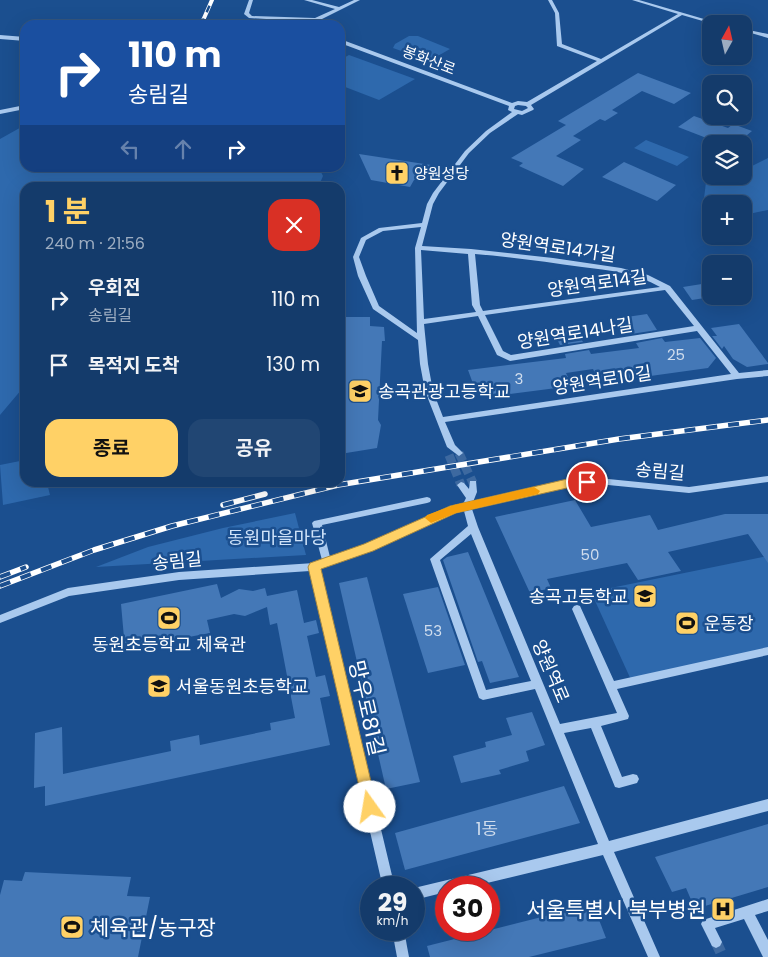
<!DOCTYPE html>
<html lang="ko">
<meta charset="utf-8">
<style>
:root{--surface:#143b6b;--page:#214673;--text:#f1f3f6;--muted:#9dadc1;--line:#33557e;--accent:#ffd166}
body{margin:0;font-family:Poppins,"Noto Sans KR",sans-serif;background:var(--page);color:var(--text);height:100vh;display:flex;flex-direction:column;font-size:19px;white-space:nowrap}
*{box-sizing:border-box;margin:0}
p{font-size:16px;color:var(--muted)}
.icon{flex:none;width:28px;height:28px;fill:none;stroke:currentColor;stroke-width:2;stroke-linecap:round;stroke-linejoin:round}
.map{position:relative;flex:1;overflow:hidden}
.sheet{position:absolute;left:20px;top:182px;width:325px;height:305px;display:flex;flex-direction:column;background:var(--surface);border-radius:15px;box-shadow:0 5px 20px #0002,0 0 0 1px var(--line)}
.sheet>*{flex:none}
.guide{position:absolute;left:20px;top:20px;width:325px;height:152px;border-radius:15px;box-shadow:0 5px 20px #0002,0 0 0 1px var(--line);background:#1a4fa0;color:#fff;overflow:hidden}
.needle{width:32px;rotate:8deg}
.tools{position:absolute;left:702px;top:15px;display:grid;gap:10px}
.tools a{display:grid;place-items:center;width:50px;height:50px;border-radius:10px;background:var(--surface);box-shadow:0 5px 20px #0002,0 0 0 1px var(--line);font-size:25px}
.speed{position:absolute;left:360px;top:876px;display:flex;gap:10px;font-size:25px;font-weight:700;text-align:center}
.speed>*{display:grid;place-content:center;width:65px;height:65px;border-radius:50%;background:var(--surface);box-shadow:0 5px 20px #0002,0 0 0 1px var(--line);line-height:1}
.speed small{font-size:12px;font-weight:400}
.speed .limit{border:8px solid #d22;background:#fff;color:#111}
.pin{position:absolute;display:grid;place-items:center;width:42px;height:42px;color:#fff;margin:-21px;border:2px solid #fff;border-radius:50%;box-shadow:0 1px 5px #0007}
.me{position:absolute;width:55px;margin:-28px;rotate:347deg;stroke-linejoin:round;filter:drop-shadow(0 0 4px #0008)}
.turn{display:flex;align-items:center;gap:18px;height:105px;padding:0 25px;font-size:22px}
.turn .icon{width:65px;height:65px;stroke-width:2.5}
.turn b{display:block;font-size:35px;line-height:42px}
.lanes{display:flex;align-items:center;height:48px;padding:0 25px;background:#0003;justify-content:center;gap:25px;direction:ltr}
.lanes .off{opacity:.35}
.round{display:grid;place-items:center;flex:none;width:52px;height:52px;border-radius:15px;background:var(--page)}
.head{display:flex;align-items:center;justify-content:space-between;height:85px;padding:0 25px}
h1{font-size:30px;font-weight:700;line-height:38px;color:var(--accent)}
.action{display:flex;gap:10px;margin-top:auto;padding:10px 25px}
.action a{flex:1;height:58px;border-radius:15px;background:var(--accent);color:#111;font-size:20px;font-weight:700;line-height:58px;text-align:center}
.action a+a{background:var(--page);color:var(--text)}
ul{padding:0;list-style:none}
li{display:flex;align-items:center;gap:15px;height:65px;padding:0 25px}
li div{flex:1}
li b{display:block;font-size:19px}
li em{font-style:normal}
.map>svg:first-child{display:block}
.green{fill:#2e69ad}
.building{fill:#4478b7}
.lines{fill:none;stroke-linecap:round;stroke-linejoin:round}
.minor-tunnel-far1{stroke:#3d69a0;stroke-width:9;stroke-dasharray:9 4.5;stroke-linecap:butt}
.minor-tunnel{stroke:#3d69a0;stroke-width:11;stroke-dasharray:11 5.5;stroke-linecap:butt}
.minor{fill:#a9c9ee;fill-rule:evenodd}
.rail-far1-casing{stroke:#fff;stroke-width:4}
.rail-casing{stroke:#fff;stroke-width:5.5}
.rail-far1{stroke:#1b4f8f;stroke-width:2.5;stroke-dasharray:7;stroke-linecap:butt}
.rail{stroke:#1b4f8f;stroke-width:4;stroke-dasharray:11;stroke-linecap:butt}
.route{fill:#ffd166;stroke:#a68842}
.slow{fill:#f59e0b}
.labels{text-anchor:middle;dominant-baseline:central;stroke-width:5;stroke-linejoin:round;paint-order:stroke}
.far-street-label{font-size:15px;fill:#fff;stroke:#1b4f8f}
.far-poi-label{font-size:15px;fill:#fff;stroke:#1b4f8f;text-anchor:start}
.number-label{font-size:15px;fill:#d0dded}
.street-label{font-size:18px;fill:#fff;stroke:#1b4f8f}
.poi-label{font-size:18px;fill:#fff;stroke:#1b4f8f;text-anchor:start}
.park-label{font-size:18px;fill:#cfe3fa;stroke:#1b4f8f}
.near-number-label{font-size:18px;fill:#d0dded}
.near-street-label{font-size:21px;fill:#fff;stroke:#1b4f8f}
.near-poi-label{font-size:21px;fill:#fff;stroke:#1b4f8f;text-anchor:end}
</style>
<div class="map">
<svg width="768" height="957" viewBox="0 0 768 957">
<rect width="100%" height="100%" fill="#1b4f8f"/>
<g class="green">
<path d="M409,36H418L450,49L429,61L393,48L395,44Z"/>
<path d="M349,55L415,79L379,100L340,85V60Z"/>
<path d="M25,125V168H319L323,176L320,183L307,188H25V388L22,389L0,415V139Z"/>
<path d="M646,140L689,157L677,166L634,148Z"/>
<path d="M768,158V210L744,215V204H711V217L702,215L706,182L723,176H744V170Z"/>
<path d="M25,460V482L47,483L50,495L3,505L0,465Z"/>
<path d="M295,513L306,555L96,567L148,547L223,528Z"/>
<path d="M768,556V653L632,682L591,592Z"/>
</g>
<g class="building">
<path d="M638,73L691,93L674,104L642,91L612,110L618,113L605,121L600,119L573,136L581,140L556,156L584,169L563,186L519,166L523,163L511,158L566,125L558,121Z"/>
<path d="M694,116L728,128L733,124L752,131L736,144H722L678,127Z"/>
<path d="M359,154L431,165L422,180H414L410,187L371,180Z"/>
<path d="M624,162L676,185L657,201L602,177Z"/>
<path d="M708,283L711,288V297L692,300L683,287Z"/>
<path d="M647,314L657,330L631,334L620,318Z"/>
<path d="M340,317H370V326L384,327L385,341H382L378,420L381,425L377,448L340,454Z"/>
<path d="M739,324L768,363V364L747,367L733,359L724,346L722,349L712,336H717L711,328Z"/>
<path d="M573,326L583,342L560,345L551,328Z"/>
<path d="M662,338L665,342L700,338L716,358L708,368L600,383L593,369L566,373L572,386L487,397L484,388L475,389L468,370L566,358L565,354L589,350L591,354L639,348L636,343Z"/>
<path d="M575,500L591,527L650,515L658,530L725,514H768V563L748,534L668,552L681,571L638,580L627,563L547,579L551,588L530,593L495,517Z"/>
<path d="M468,552L519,677L490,683L482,661L478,662L443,560L447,557Z"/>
<path d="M367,577L420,782L386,789L339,583Z"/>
<path d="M217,584L221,598L239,589L253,591L265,588L267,596L297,590L304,623L316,620L319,633L307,636L316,677L325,675L330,696L320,698L330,745L45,806V786L34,788L35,733L62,727L63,774L171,751L170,741L199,735L200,745L271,730L270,723L295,718L277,623L270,625L267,607L245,616L234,614L207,620L210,633L125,649L121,604Z"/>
<path d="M438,587L465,665L428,673L403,594Z"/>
<path d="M532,712L545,745L526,751L529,761L499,770L501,774L461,783L453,756L486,747L485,742L512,735L506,718Z"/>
<path d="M564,786L580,823L405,870L395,833Z"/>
<path d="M768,824V887L695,909L686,888L672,892L655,857Z"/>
<path d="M25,872L131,877L127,896L150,897L138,957H0V895L4,880L22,881Z"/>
<path d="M593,904L606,938L529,957H430L427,946Z"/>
</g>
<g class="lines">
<g class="minor-tunnel-far1">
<path d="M459,453L473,483"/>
<path d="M449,455L461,485"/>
</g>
<path class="minor-tunnel" d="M716,942L723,957"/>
<g class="minor">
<path d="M249,0H253L249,13L252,16L315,18L335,9L304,0H312L339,7L354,0H360L316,22L249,18L244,14Z"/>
<path d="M548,0H552L559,13L562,44L601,59L678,14L632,0H639L721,24H713L682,15L531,105L534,109L533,110L522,115L518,114L490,133L469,153L439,193L433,204L422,246L471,249L553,258L621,268L648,275L670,286L739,373L768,370V376L737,379L445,422L455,445L463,453L459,456L447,447L425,391L420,364L418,340L373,309L358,276L353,257L361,238L379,228L422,223L427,204L433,193L465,151L486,131L512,112L508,110L509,106L340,43V39L512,103L518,101L527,102L597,61L557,46L555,13ZM518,105L526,106L528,108L522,111L514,109L515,106ZM421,227L415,248L417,333L379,306L366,276L359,257L366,240L383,231ZM421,250L468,254L472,305L476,312L424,319ZM475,254C511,257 546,262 582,267C609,270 636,273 660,287L483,311L480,305ZM665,290L694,326L511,355L503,351L485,315ZM478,316L497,355L510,361L697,331L731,374L443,417L433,391L428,364L424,324Z"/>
<path d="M744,29L768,34V38L744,31Z"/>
<path d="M0,35L25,37V41L0,39Z"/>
<path d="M25,105V109L0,114V110Z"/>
<path d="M768,476V482L689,493L598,484L576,485L472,509L478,527L560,724L617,713L572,609L574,606L577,605L580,606L614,681L768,647V655L617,689L629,716L628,719L601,726L622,777L633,774L637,775L639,779L637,783L619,788L615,787L591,728L564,733L609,841L768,799V811L614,852L660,957H648L603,855L466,888H446V892L414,900V888L598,844L535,689L483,700L479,698L478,695L430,559L468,526L464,511L450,514L372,550L319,569L395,888H383L310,571L179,580L69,596L0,623V615L68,588L179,572L314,563L322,560L312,523L314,521L427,497L430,498L431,500L430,502L427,503L322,525L330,557L366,544L445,509L463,504L466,498L457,485L461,482L464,483L469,489L470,481H476L477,492L473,502L576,479L598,478L689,487ZM471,534L531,681L486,690L440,560Z"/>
<path d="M768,899V911L755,915L768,940V957H763L744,919L715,928L722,942L720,946L716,948L712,946L701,924L703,920Z"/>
<path d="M392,930H404L409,957H397Z"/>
</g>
<g class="rail-far1-casing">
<path id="rail-far1" d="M201,25L212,0"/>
</g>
<g class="rail-casing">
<g id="rail">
<path d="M223,505L265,494"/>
<path d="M0,577L26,567"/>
<path d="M0,586L94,550L172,526L338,485L619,439L768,420"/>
</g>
</g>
<use href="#rail-far1" class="rail-far1"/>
<use href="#rail" class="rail"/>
</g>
<path class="route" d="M576,477H587L593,482L587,486H576L456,513L373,551L321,569L377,807L375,812L370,814L365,812L308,567L310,563L364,544L450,506Z"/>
<path class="slow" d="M534,487L540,491L538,494L456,513L431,523L425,518L427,515L454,505Z"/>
<defs>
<g id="church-square" transform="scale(1.25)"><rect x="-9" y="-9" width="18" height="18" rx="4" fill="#ffd166" stroke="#1b4f8f"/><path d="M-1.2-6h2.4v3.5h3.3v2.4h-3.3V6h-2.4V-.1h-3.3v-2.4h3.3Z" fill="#111"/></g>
<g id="school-square" transform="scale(1.25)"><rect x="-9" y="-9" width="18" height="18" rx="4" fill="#ffd166" stroke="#1b4f8f"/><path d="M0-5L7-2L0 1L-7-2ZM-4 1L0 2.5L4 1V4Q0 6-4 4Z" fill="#111"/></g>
<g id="stadium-square" transform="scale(1.25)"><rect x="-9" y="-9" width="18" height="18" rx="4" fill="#ffd166" stroke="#1b4f8f"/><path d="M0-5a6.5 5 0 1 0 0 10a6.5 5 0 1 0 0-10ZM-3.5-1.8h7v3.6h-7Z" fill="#111"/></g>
<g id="hospital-square" transform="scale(1.25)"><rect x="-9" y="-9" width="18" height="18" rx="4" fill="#ffd166" stroke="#1b4f8f"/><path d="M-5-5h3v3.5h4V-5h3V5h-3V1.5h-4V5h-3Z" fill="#111"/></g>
</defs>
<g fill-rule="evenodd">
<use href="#church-square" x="397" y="173"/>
<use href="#school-square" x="360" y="391"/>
<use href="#school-square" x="645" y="596"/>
<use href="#stadium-square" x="169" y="618"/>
<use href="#stadium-square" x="687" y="623"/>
<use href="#school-square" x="159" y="686"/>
<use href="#hospital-square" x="723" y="909"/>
<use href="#stadium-square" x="72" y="927"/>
</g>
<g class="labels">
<g class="far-street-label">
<text transform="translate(429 60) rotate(21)">봉화산로</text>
</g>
<g class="far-poi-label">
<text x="414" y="173">양원성당</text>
</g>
<g class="number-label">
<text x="676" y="354">25</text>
<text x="519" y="378">3</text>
<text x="590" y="554">50</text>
<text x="433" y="630">53</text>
</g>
<g class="street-label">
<text transform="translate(558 247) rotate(8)">양원역로14가길</text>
<text transform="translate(597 283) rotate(-8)">양원역로14길</text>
<text transform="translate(575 333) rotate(-9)">양원역로14나길</text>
<text transform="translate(602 380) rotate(-9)">양원역로10길</text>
<text transform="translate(660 471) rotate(5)">송림길</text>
<text transform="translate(177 561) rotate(-6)">송림길</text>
<text transform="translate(551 671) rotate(67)">양원역로</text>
</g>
<g class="poi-label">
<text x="378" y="391">송곡관광고등학교</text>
<text x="628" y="596" text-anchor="end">송곡고등학교</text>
<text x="704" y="623">운동장</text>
<text x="169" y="644" text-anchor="middle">동원초등학교 체육관</text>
<text x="176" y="686">서울동원초등학교</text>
</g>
<g class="park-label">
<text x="277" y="537">동원마을마당</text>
</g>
<g class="near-number-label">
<text x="487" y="828">1동</text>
</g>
<g class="near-street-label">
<text transform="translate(367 708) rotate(77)">망우로81길</text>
</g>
<g class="near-poi-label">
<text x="706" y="909">서울특별시 북부병원</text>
<text x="90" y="927" text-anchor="start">체육관/농구장</text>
</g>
</g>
</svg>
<div class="tools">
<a><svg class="needle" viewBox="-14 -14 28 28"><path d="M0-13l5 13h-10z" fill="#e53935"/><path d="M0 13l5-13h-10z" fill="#9dadc1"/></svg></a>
<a><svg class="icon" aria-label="search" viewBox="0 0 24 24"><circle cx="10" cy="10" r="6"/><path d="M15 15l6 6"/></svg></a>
<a><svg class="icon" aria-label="layers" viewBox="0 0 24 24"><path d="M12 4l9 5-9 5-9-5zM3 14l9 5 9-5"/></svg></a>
<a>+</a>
<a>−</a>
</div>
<div class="speed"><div>29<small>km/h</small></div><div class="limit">30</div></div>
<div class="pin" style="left:587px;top:482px;background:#d93025"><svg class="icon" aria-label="arrive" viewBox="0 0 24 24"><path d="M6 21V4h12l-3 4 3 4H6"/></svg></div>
<svg class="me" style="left:370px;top:807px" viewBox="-20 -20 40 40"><circle r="19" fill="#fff"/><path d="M0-13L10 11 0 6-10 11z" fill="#ffd166"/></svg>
<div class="guide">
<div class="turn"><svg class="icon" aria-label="right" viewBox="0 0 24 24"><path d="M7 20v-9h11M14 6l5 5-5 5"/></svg><div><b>110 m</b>송림길</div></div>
<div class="lanes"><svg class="icon off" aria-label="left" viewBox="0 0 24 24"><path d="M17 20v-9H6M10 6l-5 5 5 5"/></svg><svg class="icon off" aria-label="ahead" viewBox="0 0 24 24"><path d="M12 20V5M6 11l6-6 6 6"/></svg><svg class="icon" aria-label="right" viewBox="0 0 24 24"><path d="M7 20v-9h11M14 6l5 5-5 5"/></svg></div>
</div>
<section class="sheet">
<div class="head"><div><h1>1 분</h1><p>240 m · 21:56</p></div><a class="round" style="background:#d93025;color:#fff"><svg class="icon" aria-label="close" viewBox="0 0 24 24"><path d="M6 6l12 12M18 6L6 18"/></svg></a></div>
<ul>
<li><svg class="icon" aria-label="right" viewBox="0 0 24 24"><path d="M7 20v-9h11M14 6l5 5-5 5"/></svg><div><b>우회전</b><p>송림길</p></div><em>110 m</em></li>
<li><svg class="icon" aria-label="arrive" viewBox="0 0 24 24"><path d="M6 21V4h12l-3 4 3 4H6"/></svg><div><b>목적지 도착</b></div><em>130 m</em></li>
</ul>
<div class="action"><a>종료</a><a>공유</a></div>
</section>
</div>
